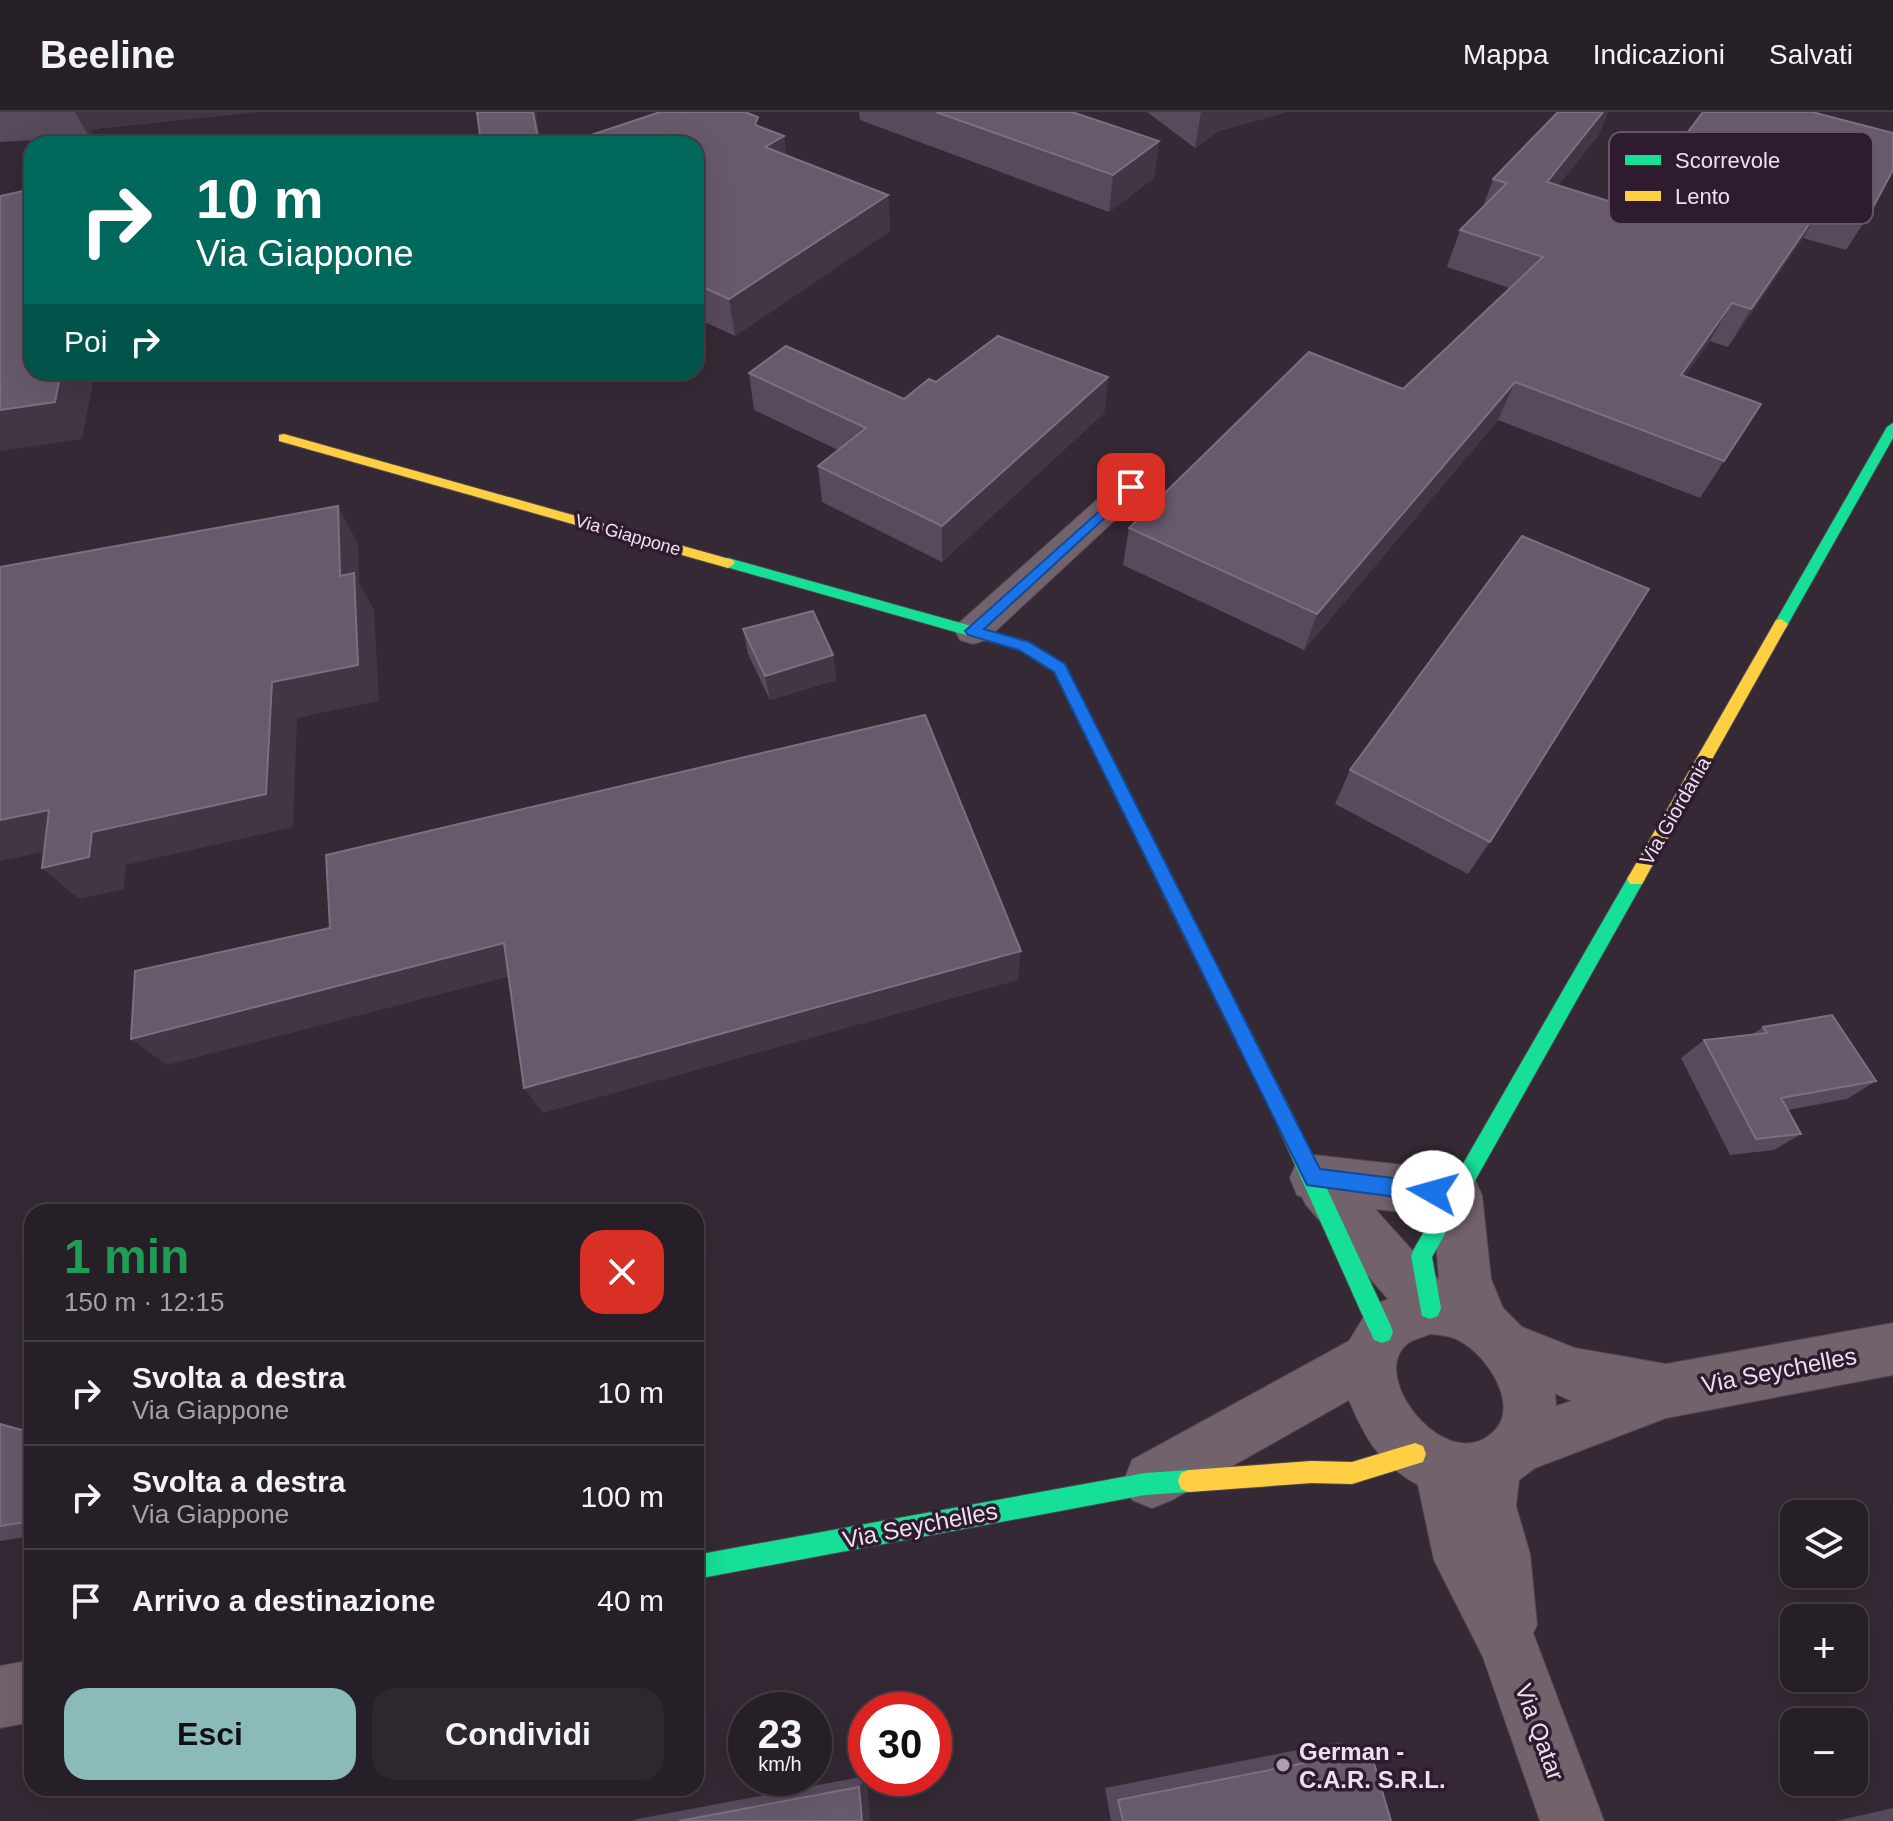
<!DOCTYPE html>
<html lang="it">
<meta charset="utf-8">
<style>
:root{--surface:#271f27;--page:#2f272f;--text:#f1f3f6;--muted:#a4a2a7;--line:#433d44;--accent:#8bbbb9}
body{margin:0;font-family:Arial,sans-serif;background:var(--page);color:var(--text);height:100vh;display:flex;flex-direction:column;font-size:30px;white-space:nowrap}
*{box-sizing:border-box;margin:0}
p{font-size:26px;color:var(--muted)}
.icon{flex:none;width:44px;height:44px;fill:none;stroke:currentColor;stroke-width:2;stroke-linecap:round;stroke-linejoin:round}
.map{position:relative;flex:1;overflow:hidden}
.panel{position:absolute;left:24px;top:1092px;width:680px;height:592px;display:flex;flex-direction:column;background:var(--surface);border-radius:24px;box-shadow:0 8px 32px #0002,0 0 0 2px var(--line)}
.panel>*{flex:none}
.hud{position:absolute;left:24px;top:24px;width:680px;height:244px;border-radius:24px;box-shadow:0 8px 32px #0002,0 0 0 2px var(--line);background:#00695c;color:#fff;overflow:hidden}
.buttons{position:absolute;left:1780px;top:1388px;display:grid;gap:16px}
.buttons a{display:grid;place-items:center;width:88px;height:88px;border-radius:16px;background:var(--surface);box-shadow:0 8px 32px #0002,0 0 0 2px var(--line);font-size:40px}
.speed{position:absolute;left:728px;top:1580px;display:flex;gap:16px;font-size:40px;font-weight:700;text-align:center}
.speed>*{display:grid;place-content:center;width:104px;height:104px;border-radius:50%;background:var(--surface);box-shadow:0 8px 32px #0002,0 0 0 2px var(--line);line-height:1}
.speed small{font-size:20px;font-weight:400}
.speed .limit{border:12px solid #d22;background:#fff;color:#111}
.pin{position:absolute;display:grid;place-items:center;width:68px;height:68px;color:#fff;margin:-34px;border-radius:16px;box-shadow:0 4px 12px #0006}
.me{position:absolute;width:88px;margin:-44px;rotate:277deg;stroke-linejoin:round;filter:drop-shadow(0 0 6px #0008)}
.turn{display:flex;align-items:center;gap:28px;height:168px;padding:0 40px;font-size:36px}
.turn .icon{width:104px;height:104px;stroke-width:2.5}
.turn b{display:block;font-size:56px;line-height:68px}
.then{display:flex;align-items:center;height:76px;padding:0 40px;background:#0003;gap:16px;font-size:30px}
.round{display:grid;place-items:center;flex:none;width:84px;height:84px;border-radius:24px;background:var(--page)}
.headline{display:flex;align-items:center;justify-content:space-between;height:136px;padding:0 40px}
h1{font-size:48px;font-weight:600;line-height:60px;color:#1e9e55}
.button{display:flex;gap:16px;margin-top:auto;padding:16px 40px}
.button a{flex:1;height:92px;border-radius:24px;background:var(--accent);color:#111;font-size:32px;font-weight:600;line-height:92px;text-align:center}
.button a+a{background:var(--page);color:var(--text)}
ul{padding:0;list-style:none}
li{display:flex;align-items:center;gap:24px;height:104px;padding:0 40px;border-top:2px solid var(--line)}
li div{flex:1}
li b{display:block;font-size:30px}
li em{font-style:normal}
header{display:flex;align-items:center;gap:48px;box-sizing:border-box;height:112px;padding:0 40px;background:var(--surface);border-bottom:2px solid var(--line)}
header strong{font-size:38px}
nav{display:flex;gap:44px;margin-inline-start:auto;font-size:28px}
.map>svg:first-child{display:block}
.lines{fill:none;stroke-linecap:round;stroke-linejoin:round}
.street-casing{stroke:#514751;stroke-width:2}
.fast-casing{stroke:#514751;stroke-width:2}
.slow-casing{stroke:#514751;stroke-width:2}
.street{fill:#72626c;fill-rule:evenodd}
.fast{fill:#16e098;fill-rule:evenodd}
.slow{fill:#ffcf43;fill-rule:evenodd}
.wall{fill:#574a5c}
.shaded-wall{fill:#423645}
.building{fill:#675a6c;stroke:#7c6f80;stroke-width:2}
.route{fill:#1a73e8;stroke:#114b97;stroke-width:2}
.poi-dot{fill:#ac9fac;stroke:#2e1b2f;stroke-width:3}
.labels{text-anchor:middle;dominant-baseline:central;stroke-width:7;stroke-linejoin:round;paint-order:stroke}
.far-street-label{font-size:18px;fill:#eddfed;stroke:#2e1b2f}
.street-label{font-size:20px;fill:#eddfed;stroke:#2e1b2f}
.near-street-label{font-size:24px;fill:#eddfed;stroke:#2e1b2f}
.near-poi-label{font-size:24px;font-weight:bold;fill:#eddfed;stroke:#2e1b2f;text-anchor:start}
.key{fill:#2e1b2f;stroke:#675668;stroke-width:2}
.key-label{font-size:22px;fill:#eddfed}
</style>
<header>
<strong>Beeline</strong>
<nav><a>Mappa</a><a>Indicazioni</a><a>Salvati</a></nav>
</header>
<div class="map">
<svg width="1893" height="1709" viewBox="0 0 1893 1709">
<rect width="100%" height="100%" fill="#342934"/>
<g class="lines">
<g class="street-casing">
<g id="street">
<path d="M1131,365L1143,368L1147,375L1143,382L986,528L973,532L960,528L955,519L960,510L1119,368Z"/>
<path d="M1314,1043L1457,1059L1474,1066L1482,1083L1491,1167L1503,1196L1522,1215L1575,1236L1666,1252L1893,1211V1263L1666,1306L1535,1356L1519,1368L1516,1394L1530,1442L1537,1513L1533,1521L1604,1709H1540L1483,1545L1434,1448L1418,1373C1379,1351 1366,1328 1349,1288L1172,1388L1152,1396L1132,1388L1124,1368L1132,1348L1349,1229L1370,1195L1388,1187L1306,1093L1302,1085L1297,1083L1290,1066L1297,1049ZM1375,1097L1434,1104L1439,1168ZM1430,1222C1440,1223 1452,1224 1460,1229C1485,1242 1519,1290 1496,1317C1451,1369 1366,1266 1407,1232C1413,1227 1424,1225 1430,1222ZM1555,1281L1556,1282L1572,1289L1556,1294Z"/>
<path d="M32,1548V1610L0,1616V1554Z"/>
</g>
</g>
<g class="fast-casing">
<g id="fast">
<path d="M1893,311V326L1788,512L1786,516H1776L1774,512L1887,315Z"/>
<path d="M728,446L1029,530L1065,552L1182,784L1179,789H1167L1054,560L1019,538L723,454V448Z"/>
<path d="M1636,760L1642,762L1645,767L1642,772L1432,1145L1441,1196L1438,1204L1430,1207L1422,1204L1411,1144L1414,1137L1630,762Z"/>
<path d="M1281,990L1288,993L1390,1212L1393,1220L1390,1228L1382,1231L1374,1228L1361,1200L1271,999L1274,993Z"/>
<path d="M1189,1358L1197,1361L1200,1369L1197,1377L1189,1380L1145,1383L696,1467V1443L1145,1361Z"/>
</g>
</g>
<g class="slow-casing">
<g id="slow">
<path d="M284,322L733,448L735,451L728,456L279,329V323Z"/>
<path d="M1781,507L1788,512L1642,772H1630L1627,767L1630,762L1776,508Z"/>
<path d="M1173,777L1179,779L1288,993L1291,999L1288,1005L1281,1008L1274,1005L1164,784L1167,779Z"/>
<path d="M1415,1331L1423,1334L1426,1342L1423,1350L1352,1372L1311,1371L1189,1380L1181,1377L1178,1369L1181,1361L1189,1358L1311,1349L1352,1350Z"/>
</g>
</g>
<use href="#street" class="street"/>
<use href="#fast" class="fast"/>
<use href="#slow" class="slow"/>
</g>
<g class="wall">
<path d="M0,0H257L93,17L89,25L0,30Z"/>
<path d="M859,0H1072L1159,29L1154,66L1109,100L860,8Z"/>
<path d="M1147,0H1287L1218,19L1195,36Z"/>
<path d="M1558,0H1608L1598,24L1558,73L1631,96L1703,0L1870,101L1846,138L1803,126L1728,235L1710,229L1684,265L1761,292L1700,386L1498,308L1304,538L1123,453L1129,416L1403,277L1509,176L1447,155L1460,118L1483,95L1493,67Z"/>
<path d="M759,14L784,24L786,43L888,83L890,119L735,224L696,206V32Z"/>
<path d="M749,261L904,287L936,270L1108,265L1104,301L942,450L822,390L818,354L838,338L754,298Z"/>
<path d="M743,517L833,543L836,568L770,588L748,542Z"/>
<path d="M1350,658L1490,730L1468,762L1335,692Z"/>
<path d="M1763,915L1876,969L1847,987L1788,998L1801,1022L1774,1038L1730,1043L1681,946L1704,928L1753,922Z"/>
<path d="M0,1311L32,1319V1424L0,1429Z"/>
<path d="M1338,1630L1370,1638L1391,1709H1111L1105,1676Z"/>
<path d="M866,1664L870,1709H633L637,1707Z"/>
<path d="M1893,1696V1709H1836Z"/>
</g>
<g class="shaded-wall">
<path d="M75,0H257L93,17L89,25Z"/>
<path d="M533,0H536L542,32H539Z"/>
<path d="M1201,0H1287L1218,19L1195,36Z"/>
<path d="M1603,0H1608L1598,24L1531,107L1547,70Z"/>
<path d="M784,24L788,59L765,35Z"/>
<path d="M1159,29L1154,66L1109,100L1113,63Z"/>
<path d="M888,83L890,119L735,224L729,187Z"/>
<path d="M1825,89L1803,126L1728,235L1751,197Z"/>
<path d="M1732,191L1710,229L1659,301L1681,263Z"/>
<path d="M61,260H95L82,327L0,339V298Z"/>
<path d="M1108,265L1104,301L942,450V414Z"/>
<path d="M1515,270L1498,308L1304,538L1317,502Z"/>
<path d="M338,394L358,432L359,471L374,498L379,589L297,606L293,715L126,753L124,777L79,787L42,756L92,720L272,570L340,464Z"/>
<path d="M833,543L836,568L770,588L765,564Z"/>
<path d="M49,698L84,731L0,749V708Z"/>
<path d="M504,831L523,861L167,953L131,927Z"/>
<path d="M1021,839L1018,868L543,1001L524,976Z"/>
<path d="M0,1311L32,1319V1321Z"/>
<path d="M866,1664L870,1709H862L859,1675Z"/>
</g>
<g class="building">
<path d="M477,0H533L539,32H481Z"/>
<path d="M660,0H745L758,5L755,13L784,24L765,35L888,83L729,187L696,172V32H564Z"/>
<path d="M936,0H1072L1159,29L1113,63Z"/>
<path d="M1558,0H1603L1547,70L1631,96L1703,0H1812L1893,21V58L1870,101L1825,89L1751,197L1732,191L1681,263L1761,292L1724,349L1515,270L1317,502L1129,416L1309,240L1403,277L1543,145L1460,118L1507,71L1493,67Z"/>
<path d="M32,77V260H61L55,290L0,298V84Z"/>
<path d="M998,224L1108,265L942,414L818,354L866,316L749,261L786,234L904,287L929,267L936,270Z"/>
<path d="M338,394L340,464L354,461L358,553L272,570L266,682L92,720L89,745L42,756L49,698L0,708V455Z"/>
<path d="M1522,424L1649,477L1490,730L1350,658Z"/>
<path d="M813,499L833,543L765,564L743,517Z"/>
<path d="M925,603L1021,839L524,976L504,831L131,927L135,859L330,816L326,743Z"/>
<path d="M1832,903L1876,969L1781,986L1801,1022L1756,1027L1704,928L1767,921L1763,915Z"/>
<path d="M0,1312L32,1321V1409L0,1414Z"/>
<path d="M1370,1638L1391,1709H1123L1118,1688Z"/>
<path d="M859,1675L862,1709H679Z"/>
</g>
<path class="route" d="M1131,371L1135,372V378L984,517L1029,530L1065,552L1320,1057L1433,1071L1440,1073L1443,1080L1440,1087L1433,1090L1307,1073L1054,560L1019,538L968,523L965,519Z"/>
<circle class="poi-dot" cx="1283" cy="1653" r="8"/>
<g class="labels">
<g class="far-street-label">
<text transform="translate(628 423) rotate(16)">Via Giappone</text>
</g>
<g class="street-label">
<text transform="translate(1675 699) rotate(-60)">Via Giordania</text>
</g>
<g class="near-street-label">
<text transform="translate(1779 1258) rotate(-11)">Via Seychelles</text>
<text transform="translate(920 1413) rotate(-11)">Via Seychelles</text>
<text transform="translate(1540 1620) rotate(70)">Via Qatar</text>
</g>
<g class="near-poi-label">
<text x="1299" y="1639">German -<tspan x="1299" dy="28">C.A.R. S.R.L.</tspan></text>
</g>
</g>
<rect x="1609" y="20" width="264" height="92" rx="12" class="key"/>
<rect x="1625" y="43" width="36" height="10" fill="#16e098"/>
<rect x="1625" y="79" width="36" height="10" fill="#ffcf43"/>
<g class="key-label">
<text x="1675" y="56">Scorrevole</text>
<text x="1675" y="92">Lento</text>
</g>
</svg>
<div class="buttons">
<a><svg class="icon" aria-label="layers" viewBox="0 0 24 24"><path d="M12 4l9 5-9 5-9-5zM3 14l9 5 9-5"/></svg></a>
<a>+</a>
<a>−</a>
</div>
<div class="speed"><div>23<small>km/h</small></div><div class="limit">30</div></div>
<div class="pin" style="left:1131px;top:375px;background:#d93025"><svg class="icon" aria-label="arrive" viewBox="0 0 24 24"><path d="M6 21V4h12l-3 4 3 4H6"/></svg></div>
<svg class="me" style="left:1433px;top:1080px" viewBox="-20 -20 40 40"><circle r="19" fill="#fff"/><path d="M0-13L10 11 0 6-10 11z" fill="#1a73e8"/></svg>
<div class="hud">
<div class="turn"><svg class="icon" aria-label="right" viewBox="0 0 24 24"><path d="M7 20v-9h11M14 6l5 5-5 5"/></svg><div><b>10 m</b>Via Giappone</div></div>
<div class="then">Poi<svg class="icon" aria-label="right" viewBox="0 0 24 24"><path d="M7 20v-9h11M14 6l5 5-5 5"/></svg></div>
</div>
<section class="panel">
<div class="headline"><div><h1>1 min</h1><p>150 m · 12:15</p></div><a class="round" style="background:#d93025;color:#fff"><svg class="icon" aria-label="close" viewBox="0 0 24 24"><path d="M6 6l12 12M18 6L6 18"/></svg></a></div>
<ul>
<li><svg class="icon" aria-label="right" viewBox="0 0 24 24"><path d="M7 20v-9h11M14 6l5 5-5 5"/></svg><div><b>Svolta a destra</b><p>Via Giappone</p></div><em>10 m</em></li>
<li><svg class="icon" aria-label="right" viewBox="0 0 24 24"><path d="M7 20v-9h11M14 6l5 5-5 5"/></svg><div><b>Svolta a destra</b><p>Via Giappone</p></div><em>100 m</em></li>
<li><svg class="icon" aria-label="arrive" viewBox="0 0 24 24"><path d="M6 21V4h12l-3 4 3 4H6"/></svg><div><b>Arrivo a destinazione</b></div><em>40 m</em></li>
</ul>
<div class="button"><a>Esci</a><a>Condividi</a></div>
</section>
</div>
